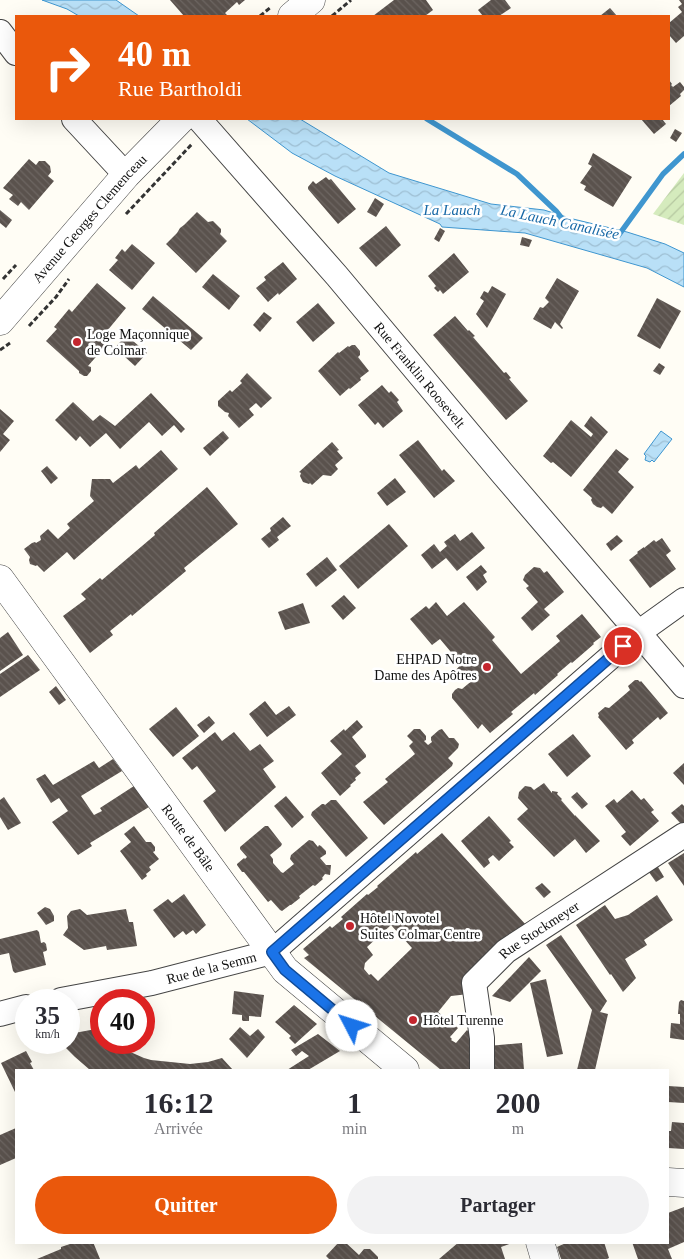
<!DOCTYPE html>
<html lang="fr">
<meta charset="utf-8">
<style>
:root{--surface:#fff;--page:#f2f2f3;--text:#2b2b33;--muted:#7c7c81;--accent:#ea580c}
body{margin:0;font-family:Georgia,serif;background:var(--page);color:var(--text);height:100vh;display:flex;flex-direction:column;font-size:19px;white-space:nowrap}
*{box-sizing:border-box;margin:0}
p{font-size:16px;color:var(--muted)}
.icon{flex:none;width:28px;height:28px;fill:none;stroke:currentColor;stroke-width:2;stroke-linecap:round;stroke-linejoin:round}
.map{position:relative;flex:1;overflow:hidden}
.side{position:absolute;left:15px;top:1069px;width:654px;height:175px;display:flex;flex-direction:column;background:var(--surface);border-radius:0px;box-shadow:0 5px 20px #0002}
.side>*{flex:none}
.guide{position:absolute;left:15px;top:15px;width:655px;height:105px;border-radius:0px;box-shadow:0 5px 20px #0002;background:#ea580c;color:#fff;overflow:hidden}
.speed{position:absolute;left:15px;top:989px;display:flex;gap:10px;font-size:25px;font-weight:700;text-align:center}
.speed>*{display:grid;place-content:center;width:65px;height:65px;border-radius:50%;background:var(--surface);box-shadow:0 5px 20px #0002;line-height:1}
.speed small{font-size:12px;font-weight:400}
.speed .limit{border:8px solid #d22;background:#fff;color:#111}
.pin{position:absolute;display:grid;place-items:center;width:42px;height:42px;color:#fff;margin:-21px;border:2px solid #fff;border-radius:50%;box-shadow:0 1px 5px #0007}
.me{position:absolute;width:55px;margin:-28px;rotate:310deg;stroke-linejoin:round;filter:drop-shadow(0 0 4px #0008)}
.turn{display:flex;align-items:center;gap:18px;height:105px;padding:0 20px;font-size:22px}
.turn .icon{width:65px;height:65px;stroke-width:2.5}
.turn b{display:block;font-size:35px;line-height:42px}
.eta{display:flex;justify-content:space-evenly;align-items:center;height:85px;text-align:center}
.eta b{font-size:30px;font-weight:800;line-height:35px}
.button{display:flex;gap:10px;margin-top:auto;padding:10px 20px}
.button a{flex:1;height:58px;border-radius:30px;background:var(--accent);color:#fff;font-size:20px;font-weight:800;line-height:58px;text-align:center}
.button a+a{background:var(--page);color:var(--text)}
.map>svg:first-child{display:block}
.garden{fill:url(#garden-furrows)}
.water{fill:url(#water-waves);stroke:#3f96cf}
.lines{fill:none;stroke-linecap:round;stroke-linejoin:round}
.stream{stroke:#3f96cf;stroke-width:5.5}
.building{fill:url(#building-back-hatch);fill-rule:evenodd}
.minor-casing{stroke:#444;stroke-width:26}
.tertiary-casing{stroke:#444;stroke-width:29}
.path{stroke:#333;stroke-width:3;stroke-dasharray:5 2.5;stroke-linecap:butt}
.minor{stroke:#fff;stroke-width:24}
.tertiary{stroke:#fff;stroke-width:28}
.route-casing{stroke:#114b97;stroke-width:12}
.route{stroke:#1a73e8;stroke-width:9}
.poi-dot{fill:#c4262e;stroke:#fff;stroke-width:2}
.labels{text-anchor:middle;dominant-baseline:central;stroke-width:5;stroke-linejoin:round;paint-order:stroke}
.street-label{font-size:14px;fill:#111;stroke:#fff}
.poi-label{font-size:14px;fill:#111;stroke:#fff;text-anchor:start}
.water-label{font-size:15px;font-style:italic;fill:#1768a6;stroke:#fff}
</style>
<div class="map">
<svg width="684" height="1259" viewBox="0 0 684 1259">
<defs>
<pattern id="garden-furrows" width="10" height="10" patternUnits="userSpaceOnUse" patternTransform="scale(1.25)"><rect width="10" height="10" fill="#d5ebbd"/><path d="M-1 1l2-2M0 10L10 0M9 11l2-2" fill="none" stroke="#b6c8a1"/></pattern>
<pattern id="water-waves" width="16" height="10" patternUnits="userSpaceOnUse" patternTransform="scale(1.25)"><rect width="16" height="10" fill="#b9e0f7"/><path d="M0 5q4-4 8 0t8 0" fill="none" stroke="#9ebfd3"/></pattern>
<pattern id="building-back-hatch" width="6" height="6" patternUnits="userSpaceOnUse" patternTransform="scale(1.25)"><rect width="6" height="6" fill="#5a524d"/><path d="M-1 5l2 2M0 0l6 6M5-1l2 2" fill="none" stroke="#6d6662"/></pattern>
</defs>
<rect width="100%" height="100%" fill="#fffdf5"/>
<path class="garden" d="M684,173V225L653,214Z"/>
<g class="water">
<path d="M42,0H116L139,16H79L67,9Z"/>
<path d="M247,119H300L389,173L491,204L544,210L573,219L627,232L665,244L684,253V287L647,268L525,233L442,227L440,224L335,176L292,153Z"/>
<path d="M661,431L672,439L654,462L652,460L650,462L645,460L646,456L644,454Z"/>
</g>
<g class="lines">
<g class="stream">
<path d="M427,119L517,174L556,211L563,220"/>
<path d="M618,236L663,174L684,154"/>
</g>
</g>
<g class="building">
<path d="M170,0H245L239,5L237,2L225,13L228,16H184Z"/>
<path d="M394,0H426L433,10L425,16H373Z"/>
<path d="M491,0H505L511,8L499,16H483L478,10Z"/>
<path d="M679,0H684V36L676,43L669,35V23L682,12L678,7L682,4Z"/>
<path d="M610,8L617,16H600Z"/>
<path d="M669,80L672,84L671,85L673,87L680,82L684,87V90L680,94L681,96L669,106Z"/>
<path d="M641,119H662L666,124L654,134Z"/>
<path d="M675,129L682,133L676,142L670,138Z"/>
<path d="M593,153L632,177L613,207L584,190L586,186L580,183L592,166L588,164Z"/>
<path d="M29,159L36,165L39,161H45L50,166L51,172L48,176L54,181L29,210L21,202L18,206L9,199L13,195L3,188Z"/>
<path d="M326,177L329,180L331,179L356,209L338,224L308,189V187L313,181L316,184Z"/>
<path d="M375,198L384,204L376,217L367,212Z"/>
<path d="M0,210L12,220L6,228L0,223Z"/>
<path d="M197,212L208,222L213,221L221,229V232L220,234L227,241L196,273L166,244L177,233L180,228L184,225Z"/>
<path d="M386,226L401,245L376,267L359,248Z"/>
<path d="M440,228L445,231L439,242L434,239Z"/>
<path d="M522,237L532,240L529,247L520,245Z"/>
<path d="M132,244L155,263L132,290L109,270L118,260L115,258L122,249L125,252Z"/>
<path d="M454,253L469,272L443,294L440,290L438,292L434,288L436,286L428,276Z"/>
<path d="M283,262L297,279L279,295L278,293L268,302L256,288L266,280L264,277Z"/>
<path d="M213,274L240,296L229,310L202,287Z"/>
<path d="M557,278L579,291L560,324L563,328L562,329L555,322L551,329L533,319L540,307L543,308L549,302L545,298Z"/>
<path d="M97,283L126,308L102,337L108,343L88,366L91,367V371L87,376H84L79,373V371L46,341L57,329L54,327L69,309L72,312Z"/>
<path d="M492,286L506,294L487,328L476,314L484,301L480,298L484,291L488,293Z"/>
<path d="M153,296L203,338L191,350L142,309Z"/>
<path d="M657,298L681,311L660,349L637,336Z"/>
<path d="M318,303L335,323L313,342L296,322Z"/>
<path d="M264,312L272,318L260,332L253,325Z"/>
<path d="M455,316L468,331L469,330L475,336L473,337L504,373L506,372L511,378L509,379L528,401L506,420L433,335Z"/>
<path d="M126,335L147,353L135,366L115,348Z"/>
<path d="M352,345H355L360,351V355L358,357L369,371L360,378L361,380L350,389L349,388L340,396L318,371L338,352L339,353L348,346L349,347Z"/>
<path d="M659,363L665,367L660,375L653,371Z"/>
<path d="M247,373L272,398L261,408L256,403L249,409L254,415L239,428L228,416L229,413L225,412L218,406V401L230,390L232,392L242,383L240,381Z"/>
<path d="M382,385L389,393L391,391L399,400L397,402L403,411L383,428L378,422L375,425L358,405Z"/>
<path d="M151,393L185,429L181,433L174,425L162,436L149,422L120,449L106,433L90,447L80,436L76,441L55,420L73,402L93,421L100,415L115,426Z"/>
<path d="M0,409L14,421L3,434L10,440L0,452Z"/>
<path d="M591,416L608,432L571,477L553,462L551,463L543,456L571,420L591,437L593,434L584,426Z"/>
<path d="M223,431L229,438L210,456L203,448Z"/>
<path d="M418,440L442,471L444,469L455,481L434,498L399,455Z"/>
<path d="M332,442L339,450L337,451L343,458L335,465L338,469L331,476L323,475L312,485L310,483L309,484L303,482L300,476L301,473L299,472Z"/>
<path d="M616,449L629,459L618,472L634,487L612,514L603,506L601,508L597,507L593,504L591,500L592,498L583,490Z"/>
<path d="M161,450L178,469L74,560L67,552L44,572L37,565L36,566L30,564L29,560L30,557L24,549L32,543L35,542L36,543L41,540L40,536L48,529L58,539L70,528L67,524L94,501L90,496L92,479H110L113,483L136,465L139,469Z"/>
<path d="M47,466L58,478L51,484L41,471Z"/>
<path d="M395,478L406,492L387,506L377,493Z"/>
<path d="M207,487L238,524L184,568L186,571L132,616L131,614L110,631L113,635L90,653L63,616L86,599L81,594L100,578L102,580L155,535L154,533Z"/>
<path d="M283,517L291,526L277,537L279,540L269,548L261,539L271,531L270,528Z"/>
<path d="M389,524L408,546L358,589L339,566Z"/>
<path d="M472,532L485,548L457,571L446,558L432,569L421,555L434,544L440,552L447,546L444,542L455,534L460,541Z"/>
<path d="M617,535L623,541L611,551L606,544Z"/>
<path d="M662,538L671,551L666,555L676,569L650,588L629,560L638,553L637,552L644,547V548L654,540L656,542Z"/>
<path d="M327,557L337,570L316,587L306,574Z"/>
<path d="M481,565L487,572L483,575L487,582L477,591L466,577Z"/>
<path d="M534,567L540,568L544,573L547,571L564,592L544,609L550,615L532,631L521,618L538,602L526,588L529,586L523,580L525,575Z"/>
<path d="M344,595L356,608L343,620L331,606Z"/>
<path d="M436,602L447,616L464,602L495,637L492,640L521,674L560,641L556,636L582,614L601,637L593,643L594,644L572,663L571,662L557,674L558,675L535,695L534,693L511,712L513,714L490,733L482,724L478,729L452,698V694L455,690L458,688L462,689L474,679L470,674L464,679L456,670L461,664L440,639L432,645L410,619L426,606L429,609Z"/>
<path d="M303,603L310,623L285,630L278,612Z"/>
<path d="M8,632L23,655L0,671V638Z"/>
<path d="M28,655L40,670L0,697V674Z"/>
<path d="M635,680H638L640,682L641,681L668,713L660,720L658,717L632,740L634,743L626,750L598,717L599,716L598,713L605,707L609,708L630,690L628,686Z"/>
<path d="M56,686L66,700L59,705L49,692Z"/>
<path d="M265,701L276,715L289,706L296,715L267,737L249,714Z"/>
<path d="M176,707L199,736L173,757L149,729Z"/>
<path d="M209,716L215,723L204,733L197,725Z"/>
<path d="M357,720L363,727L352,737L366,755V757L355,766L361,773L355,778L356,780L350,785L351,786L340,796L321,773L342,754L330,741L344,729L345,731Z"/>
<path d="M414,729H420L426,736V740L424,741L428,745L432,742L431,740V737L439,730L442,729L449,738H454L459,744L458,748L448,758L453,763L452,766L384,825L363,802L388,782L385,779L415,754L409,746L413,742L407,736Z"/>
<path d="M215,732L222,741L234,732L250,751L260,744L274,761L263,769L276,787L225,832L203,801L216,791L197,766L192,770L182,758Z"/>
<path d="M573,734L591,756L567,777L548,754Z"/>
<path d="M113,759L122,771L81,796L94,815L102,811L100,808L134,786L149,807L90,843L92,846L78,855L52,822L68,811L59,798L51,803L36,779L45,774L53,785L94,761L99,768Z"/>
<path d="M684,763V785L673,773Z"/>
<path d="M544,783L552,793V791L558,792L557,794L562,799L561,800L575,816V815L600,841L586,853L575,839L554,857L517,819L528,809L518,798L519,792L525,786L531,787L534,790Z"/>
<path d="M632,790L641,800L644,798L654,810L651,812L659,821L630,846L621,836L626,832L605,806L614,799L617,803Z"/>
<path d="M577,792L588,804L582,809L571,797Z"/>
<path d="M286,796L304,817L292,828L274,806Z"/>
<path d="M4,797L21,823L8,830L0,817V800Z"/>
<path d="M331,800H336L368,838L346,857L311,815L312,812L322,804H324L325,805Z"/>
<path d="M682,804L684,806V822L681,824L671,813Z"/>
<path d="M489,816L511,841L509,842L514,847L499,861L493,855L488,859L490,863L484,868L461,841Z"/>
<path d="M134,826L146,842H151L155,847V851L153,852L159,859L149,867L151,870L146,874L147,876L142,880L120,851L131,842L124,834Z"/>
<path d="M265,826H268L282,844L281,846L270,855L273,859V863L281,872L283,873L294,864L290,859L291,855L309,840L313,841L318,847L319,845L321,846L326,851V854L320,858L326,865H331L330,875L325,874L322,878L323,879L315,886L313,885L299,896L300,898L291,905H290L282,911L280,910L271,900L268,902L244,872H242L237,865V864L244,858L245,859L247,857L240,849V847Z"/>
<path d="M442,833L527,926L469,994L451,996L438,1012L458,1028L450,1037L452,1039L451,1040L456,1043L467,1030L478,1040V1070H441L304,958L309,955L303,949L330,926L332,928L343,919L341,917L367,894L368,895L378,887L377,886L416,852L417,854ZM391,925L412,948L378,981L371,974L369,975L364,969L365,963L373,955L367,947Z"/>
<path d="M684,853V886L668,863Z"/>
<path d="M655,862L664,877L656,882L646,868Z"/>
<path d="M542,883L551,892L544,898L535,888Z"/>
<path d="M184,894L206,925L196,934L193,930L186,935L183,931L174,938L153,910L168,899L172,903Z"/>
<path d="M657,895L673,920L644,940L647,945L625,959L636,978L623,992L611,974L610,975L576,925L605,905L615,919L628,915Z"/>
<path d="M45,907L50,909L54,916V921L46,925L37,913Z"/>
<path d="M80,909L87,915L126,909L129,922H133L137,946L107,950L106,946L84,950L63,935L68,928L67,916L71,911Z"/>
<path d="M37,930L39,932L41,943L44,942L46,944L47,950L46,951L43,952L46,965L15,973L13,971L9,953L0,955V939Z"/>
<path d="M561,935L607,1001L600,1012L608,1014L595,1070H577L592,1010L546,945Z"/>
<path d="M529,957L541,971L510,1002L492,996Z"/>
<path d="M546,979L563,1054L547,1057L530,983Z"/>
<path d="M234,991L264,995L261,1017L249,1016V1021H243L242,1020V1015L232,1014Z"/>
<path d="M681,1000L684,1001V1040L670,1038L671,1023L680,1024V1014H678L679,1002Z"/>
<path d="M294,1005L317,1024L295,1044L289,1038L291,1036L275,1022Z"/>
<path d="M240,1027L250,1036L258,1029L265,1037L247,1058L229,1039Z"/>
<path d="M96,1029L101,1033V1042H114L119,1047L144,1058L151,1060L190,1064L208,1062L222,1058L233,1070H90L75,1057L60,1042H69V1034Z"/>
<path d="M318,1034L340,1051L308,1070H287L309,1056L302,1051L296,1056L291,1050Z"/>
<path d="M522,1043L524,1070H490L488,1046Z"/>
<path d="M26,1051L32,1062L30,1063L34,1070H16V1091L15,1092L1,1063Z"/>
<path d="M668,1086L684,1087V1103L668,1102Z"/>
<path d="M672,1122L684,1123V1149L668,1148V1131H671Z"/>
<path d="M16,1128V1158L0,1165V1135Z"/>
<path d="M684,1207V1242L668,1249L672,1259H638L632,1242H668V1213Z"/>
<path d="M76,1242H93L100,1259H37L61,1249V1247Z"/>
<path d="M339,1242H345L359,1255L364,1249H370L378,1257V1259H329L326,1256Z"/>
<path d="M459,1242H512V1243L501,1247L505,1259H439Z"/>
<path d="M568,1242H604L609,1258L607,1259H561L557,1247Z"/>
</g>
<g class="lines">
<g class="minor-casing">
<g id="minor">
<path d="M0,32L16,53"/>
<path d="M74,119L126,175"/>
<path id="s1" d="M199,119L337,276L502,473L684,686"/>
<path id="s2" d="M61,1000L152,983L272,952L638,633L684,600"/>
<path d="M0,1014L26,1007"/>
<path id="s3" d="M482,1070V1038L474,983L506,951L684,835"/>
</g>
</g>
<g class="tertiary-casing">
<g id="tertiary">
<path d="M292,16L311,0"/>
<path id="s4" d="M0,321L126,175L181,119"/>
<path id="s5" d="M0,579L285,970L405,1070"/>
<path d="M668,1182L684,1183"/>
<path d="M540,1242L545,1259"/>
</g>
</g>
<g class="path">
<path d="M260,16L271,7"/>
<path d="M332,16L351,0"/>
<path d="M126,214L192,144"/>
<path d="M3,279L16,265"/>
<path d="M29,326L56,297L69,279"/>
<path d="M0,350L10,343"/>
</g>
<use href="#minor" class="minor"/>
<use href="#tertiary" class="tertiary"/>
</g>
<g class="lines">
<g class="route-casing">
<path id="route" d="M352,1026L285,970L272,952L623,646"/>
</g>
<use href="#route" class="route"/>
</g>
<g class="poi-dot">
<circle cx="77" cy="342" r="5"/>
<circle cx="487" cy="667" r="5"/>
<circle cx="350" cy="926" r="5"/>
<circle cx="413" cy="1020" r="5"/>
</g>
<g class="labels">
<g class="street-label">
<text stroke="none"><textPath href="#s4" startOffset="136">Avenue Georges Clemenceau</textPath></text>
<text stroke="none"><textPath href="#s1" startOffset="338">Rue Franklin Roosevelt</textPath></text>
<text stroke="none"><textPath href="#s5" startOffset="320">Route de Bâle</textPath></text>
<text stroke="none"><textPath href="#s3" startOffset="172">Rue Stockmeyer</textPath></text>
<text stroke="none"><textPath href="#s2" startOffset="154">Rue de la Semm</textPath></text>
</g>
<g class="poi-label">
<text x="87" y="334">Loge Maçonnique<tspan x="87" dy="16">de Colmar</tspan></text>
<text x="477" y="659" text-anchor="end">EHPAD Notre<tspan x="477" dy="16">Dame des Apôtres</tspan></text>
<text x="360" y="918">Hôtel Novotel<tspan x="360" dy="16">Suites Colmar Centre</tspan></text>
<text x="423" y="1020">Hôtel Turenne</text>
</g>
<g class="water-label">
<text x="452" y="210">La Lauch</text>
<text transform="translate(560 222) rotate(12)">La Lauch Canalisée</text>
</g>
</g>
</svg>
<div class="speed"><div>35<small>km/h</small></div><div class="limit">40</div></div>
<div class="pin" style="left:623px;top:646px;background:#d93025"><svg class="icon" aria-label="arrive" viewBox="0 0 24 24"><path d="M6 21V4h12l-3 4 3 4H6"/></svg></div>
<svg class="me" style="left:352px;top:1026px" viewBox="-20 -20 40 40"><circle r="19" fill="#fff"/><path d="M0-13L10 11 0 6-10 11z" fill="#1a73e8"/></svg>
<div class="guide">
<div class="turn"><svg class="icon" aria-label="right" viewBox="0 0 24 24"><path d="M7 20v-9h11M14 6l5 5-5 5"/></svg><div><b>40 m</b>Rue Bartholdi</div></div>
</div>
<section class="side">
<div class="eta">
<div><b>16:12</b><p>Arrivée</p></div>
<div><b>1</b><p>min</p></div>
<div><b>200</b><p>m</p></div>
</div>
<div class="button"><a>Quitter</a><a>Partager</a></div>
</section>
</div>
